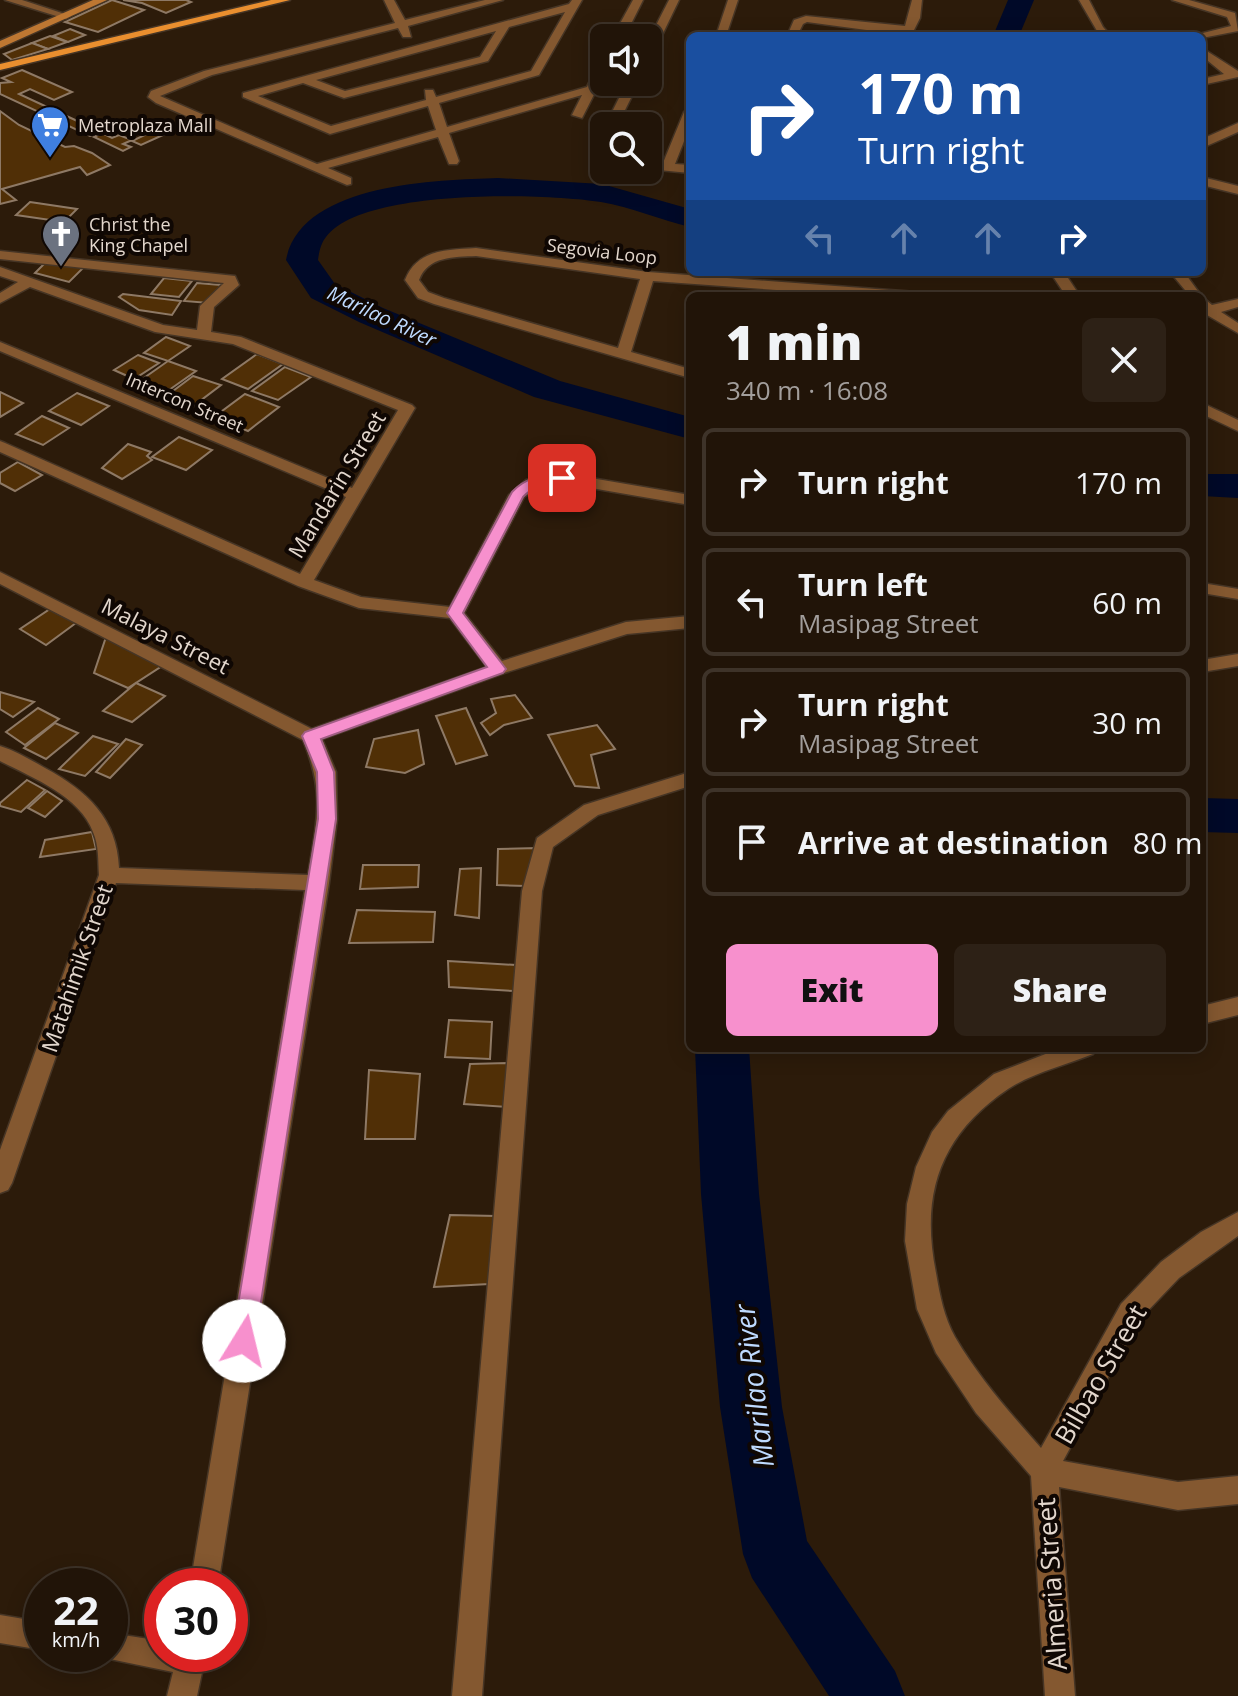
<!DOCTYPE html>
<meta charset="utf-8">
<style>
:root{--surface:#211408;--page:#2d2116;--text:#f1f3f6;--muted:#a29e9c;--line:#3e3329;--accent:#f790cd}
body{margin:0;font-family:"Open Sans",sans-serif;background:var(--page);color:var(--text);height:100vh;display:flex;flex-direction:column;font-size:30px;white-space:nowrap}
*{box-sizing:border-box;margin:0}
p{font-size:26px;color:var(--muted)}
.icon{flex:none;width:44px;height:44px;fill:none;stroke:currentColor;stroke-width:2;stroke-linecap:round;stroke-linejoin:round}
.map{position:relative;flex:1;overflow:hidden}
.details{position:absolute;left:686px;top:292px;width:520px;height:760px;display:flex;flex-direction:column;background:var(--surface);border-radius:12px;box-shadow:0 4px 20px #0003,0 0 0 2px var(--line)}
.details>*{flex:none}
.hud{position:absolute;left:686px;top:32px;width:520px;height:244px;border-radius:12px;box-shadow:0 4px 20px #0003,0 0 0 2px var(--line);background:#1a4fa0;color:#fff;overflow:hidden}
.buttons{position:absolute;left:590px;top:24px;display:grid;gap:16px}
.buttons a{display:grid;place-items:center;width:72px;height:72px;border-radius:12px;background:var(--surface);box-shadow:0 4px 20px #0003,0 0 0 2px var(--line);font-size:40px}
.speed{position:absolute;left:24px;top:1568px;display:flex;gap:16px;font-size:40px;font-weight:700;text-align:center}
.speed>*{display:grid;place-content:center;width:104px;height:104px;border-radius:50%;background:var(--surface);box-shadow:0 4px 20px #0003,0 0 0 2px var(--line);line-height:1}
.speed small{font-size:20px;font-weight:400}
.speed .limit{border:12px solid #d22;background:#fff;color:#111}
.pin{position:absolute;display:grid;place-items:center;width:68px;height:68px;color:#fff;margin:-34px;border-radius:16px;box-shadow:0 4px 12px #0006}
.me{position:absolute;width:88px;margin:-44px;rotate:9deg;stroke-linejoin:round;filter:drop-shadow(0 0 6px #0008)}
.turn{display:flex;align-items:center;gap:28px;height:168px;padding:0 40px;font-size:36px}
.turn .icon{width:104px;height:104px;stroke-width:2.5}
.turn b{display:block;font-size:56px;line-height:68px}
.lanes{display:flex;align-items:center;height:76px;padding:0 40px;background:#0003;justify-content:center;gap:40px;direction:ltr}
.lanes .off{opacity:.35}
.round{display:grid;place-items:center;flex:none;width:84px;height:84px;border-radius:12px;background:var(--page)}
.summary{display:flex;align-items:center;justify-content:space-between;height:136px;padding:0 40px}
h1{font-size:48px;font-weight:800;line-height:60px}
.action{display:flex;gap:16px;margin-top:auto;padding:16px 40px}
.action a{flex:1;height:92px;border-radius:12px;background:var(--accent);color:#111;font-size:32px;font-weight:800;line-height:92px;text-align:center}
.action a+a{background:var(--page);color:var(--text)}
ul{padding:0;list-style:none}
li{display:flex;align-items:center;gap:24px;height:108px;margin:0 16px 12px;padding:0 24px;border:4px solid var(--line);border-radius:12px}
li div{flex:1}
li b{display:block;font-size:30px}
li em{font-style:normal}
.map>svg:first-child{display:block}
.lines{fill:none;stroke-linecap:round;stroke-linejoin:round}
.river{fill:#000928;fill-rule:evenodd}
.building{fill:#502f06;stroke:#8e7965;stroke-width:2}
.minor-casing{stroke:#463525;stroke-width:3}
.secondary-casing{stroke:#463525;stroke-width:3}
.primary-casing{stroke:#463525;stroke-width:3}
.minor{fill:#845830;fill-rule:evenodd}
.secondary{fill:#be7732;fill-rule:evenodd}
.primary{fill:#ea8f2f;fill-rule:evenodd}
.route{fill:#f790cd;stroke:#a15e85;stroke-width:2}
.labels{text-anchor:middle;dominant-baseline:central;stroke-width:8;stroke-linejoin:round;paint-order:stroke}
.far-poi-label{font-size:18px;fill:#e3d7cd;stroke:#0f0703;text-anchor:start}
.far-street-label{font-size:18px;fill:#e3d7cd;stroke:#0f0703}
.far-water-label{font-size:20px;font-style:italic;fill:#bedaff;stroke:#0f0703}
.street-label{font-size:22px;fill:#e3d7cd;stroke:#0f0703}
.near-street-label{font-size:26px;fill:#e3d7cd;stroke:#0f0703}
.near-water-label{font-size:28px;font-style:italic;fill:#bedaff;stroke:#0f0703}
</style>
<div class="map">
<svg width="1238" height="1696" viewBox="0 0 1238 1696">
<rect width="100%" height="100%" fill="#2c1b0a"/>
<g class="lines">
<g class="river">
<path d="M1008,0H1034L1019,36H993Z"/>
<path d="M498,178L602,184L690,209V227C660,220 631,207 601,202C545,193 362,188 326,237C321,243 319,252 318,260L335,284L383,308L560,381L690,417V439L534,397L359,322L311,298L286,260C301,183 436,180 498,178Z"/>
<path d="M1202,474H1238V498L1202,496Z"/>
<path d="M1202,798L1238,799V833L1202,832Z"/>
<path d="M695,1048H749L759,1194L782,1407L807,1541L895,1671L905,1696H829L752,1578L743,1554L720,1407L701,1194Z"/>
</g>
</g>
<g class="building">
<path d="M112,0L144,10L98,32L65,22Z"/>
<path d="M123,0H186L191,2L166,13L142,3Z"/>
<path d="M70,29L85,35L68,42L53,36Z"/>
<path d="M50,36L67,42L48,49L32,43Z"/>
<path d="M32,43L48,49L12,60L4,54Z"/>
<path d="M22,70L72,92L54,100L30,89L19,94L101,132L90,136L0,94V83L11,82L2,78Z"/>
<path d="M0,111L19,125L65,147L74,146L92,153L110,165L87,175L80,167L2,189L16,200L0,204Z"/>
<path d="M153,131L163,135L141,145L132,141Z"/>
<path d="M102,133L112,138L119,135L132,140L123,144L131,147L123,151L94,137Z"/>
<path d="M30,202L77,209L64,222L16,215Z"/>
<path d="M48,260L87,264L69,282L35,273Z"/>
<path d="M164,278L192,281L179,297L151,294Z"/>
<path d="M197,283L221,285L209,303L184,301Z"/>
<path d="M123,294L181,301L172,315L139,310L119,297Z"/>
<path d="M166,337L190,346L168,361L144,353Z"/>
<path d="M257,354L283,364L248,389L222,379Z"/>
<path d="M138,355L159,363L134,379L114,370Z"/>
<path d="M168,361L196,371L162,395L134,385Z"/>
<path d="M285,367L311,377L278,400L252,391Z"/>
<path d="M193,376L221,385L188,410L161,400Z"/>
<path d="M0,392L23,403L0,417Z"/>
<path d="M77,393L109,406L81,425L49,411Z"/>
<path d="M245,394L279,407L248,431L214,417Z"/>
<path d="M42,416L69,428L43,445L16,434Z"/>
<path d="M179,437L212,450L186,470L152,457Z"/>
<path d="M128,444L151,452L147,456L152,460L122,479L102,468Z"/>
<path d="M18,462L42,475L15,491L0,483V473Z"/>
<path d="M53,607L80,620L46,645L20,629Z"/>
<path d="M107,634L165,664L128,688L94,673Z"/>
<path d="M136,683L165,696L132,722L103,711Z"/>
<path d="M0,692L34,702L13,717L0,709Z"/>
<path d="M515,695L532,718L504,725L490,735L481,723L496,713L491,699Z"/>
<path d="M38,708L59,719L25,745L6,732Z"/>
<path d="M466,708L487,755L456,764L436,716Z"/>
<path d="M55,723L78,733L46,759L24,748Z"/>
<path d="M597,725L615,749L591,755L599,788L575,786L548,735Z"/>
<path d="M418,730L424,764L405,773L366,767L374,739Z"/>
<path d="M93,736L118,744L85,776L59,769Z"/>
<path d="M126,739L142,745L110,778L96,772Z"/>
<path d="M27,780L45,790L21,812L0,806V803Z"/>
<path d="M47,791L62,801L45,817L28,808Z"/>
<path d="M92,832L96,849L40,857L45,840Z"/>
<path d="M537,848L526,886L497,885L498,849Z"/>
<path d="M363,865H419L418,887L360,889Z"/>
<path d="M481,868L479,918L455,915L460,869Z"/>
<path d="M357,910L435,912L433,942L349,943Z"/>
<path d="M448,961L516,965L514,991L449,987Z"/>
<path d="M449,1020L492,1022L490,1059L445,1057Z"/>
<path d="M507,1063V1107L464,1104L470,1064Z"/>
<path d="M369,1070L420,1074L415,1139H365Z"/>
<path d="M450,1215L496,1216L489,1284L434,1287Z"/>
</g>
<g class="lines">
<g class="minor-casing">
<g id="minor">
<path d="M5,0H22L71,16L66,19Z"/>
<path d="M384,0H394L405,20L485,0H503L408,26L411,37H403L398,28L212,75L160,96L317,164L436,130L428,106L330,134L243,97V93L569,4L572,0H582L539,75L439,103L447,127L587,87L598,64L604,61V75L582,118L572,115L582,95L449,133L459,161L457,164H449L438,137L328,168L351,178V184L347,185L156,103L148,97L151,91L204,71L395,23ZM565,12L531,71L436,97L433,90H425L426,100L331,126L258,96L303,83L344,98L488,61L509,27ZM496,31L480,57L345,91L316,80Z"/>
<path d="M633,0H643L624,38H612Z"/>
<path d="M669,0H679L654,52L648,55V41Z"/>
<path d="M728,0H738L726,36H716Z"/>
<path d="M912,0H922L920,18L911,36L807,22L803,24L797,36H787L794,20L806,16L905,26Z"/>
<path d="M1079,0H1089L1103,27L1111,36H1100Z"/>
<path d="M1172,0H1189L1235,13L1238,31L1202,38L1191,36L1231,26L1227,17Z"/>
<path d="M1202,48L1238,71V77L1202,85V79L1224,74L1202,56Z"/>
<path d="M627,82H639L617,126H605Z"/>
<path d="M690,108V126L675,164L690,165V173L648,169V161L663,163L684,112Z"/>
<path d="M1238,123V132L1202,148V139Z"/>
<path d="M604,137V164L591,156L600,138Z"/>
<path d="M1202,177L1238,186V194L1202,185Z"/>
<path d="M476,248L648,272L916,292L923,296H860L653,281L631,352L690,369V378L434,304L418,298L405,280C417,249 447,250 476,248ZM476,256L640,279L618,348L444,298L428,292L419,280C428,256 454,257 476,256Z"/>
<path d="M0,251L235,276L239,285L214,307L211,332L241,337L412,405L415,408L314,580L361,597L450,607L509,495L526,480L562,473L690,495V505L562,483L543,485L524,497L464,613L502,661L626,622L690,616V628L627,634L504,673L322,739L336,772L337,819L329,883L218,1586H190L305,890L116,883L12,1183L8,1190L0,1193V1150L99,875C98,860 99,846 93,832C80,796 31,777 0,761V746C16,751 31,760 45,768C87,791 117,818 119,868L308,875C317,821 325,792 303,740L0,584V572L312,729L487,667L450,618L359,608L298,586L0,452V441L5,443L300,574L346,497L0,351V342L352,488L398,410L233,344L155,332L30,287L0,303V293L18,282L0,276V267L163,325L197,330L200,306L224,283L0,259Z"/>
<path d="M1050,272H1064L1080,296H1066Z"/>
<path d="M1170,272H1184L1203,298L1212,305L1238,299V307L1221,312L1238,323V333L1207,315L1202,316V296H1190Z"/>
<path d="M1202,403L1238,420V431L1202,414Z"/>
<path d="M1202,583L1238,589V599L1202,593Z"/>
<path d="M1238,654V666L1202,672V660Z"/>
<path d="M690,772V786L598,815L553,847L542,891L482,1696H452L522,891L537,838L584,805Z"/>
<path d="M1238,997V1015L1202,1024V1006Z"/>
<path d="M1061,1048H1096L1093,1054C1066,1065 1032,1073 1008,1089C940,1135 920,1194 936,1273C940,1296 944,1317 955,1337C979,1378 1010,1413 1041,1448L1121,1304L1161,1262L1201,1232L1238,1212V1236L1179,1278L1139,1320L1063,1461L1178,1482L1238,1476V1504L1178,1510L1059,1487L1075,1696H1045L1031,1476L976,1413L936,1353L917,1309L905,1241L907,1204L916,1167L932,1132L948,1111L994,1074Z"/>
<path d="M0,1615L42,1622V1650L0,1643Z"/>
<path d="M110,1633L162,1641V1654H206L197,1696H167L173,1672L100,1657L98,1654H110Z"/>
</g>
</g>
<g class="secondary-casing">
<path id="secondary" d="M93,0H107L0,48V41Z"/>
</g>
<g class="primary-casing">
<path id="primary" d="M271,0H290L0,70V64Z"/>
</g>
<use href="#minor" class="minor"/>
<use href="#secondary" class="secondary"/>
<use href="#primary" class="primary"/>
</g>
<path class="route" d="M562,473L569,478L567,481C550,484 536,483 523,497L463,613L503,665L506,669L503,673L321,739L334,772L336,819L255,1341L252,1349L244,1352L236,1349L232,1341L318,819L317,772L302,736L305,732L487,667L447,613L512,492C526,477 542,475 562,473Z"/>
<defs>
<g id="supermarket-pin" transform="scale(2)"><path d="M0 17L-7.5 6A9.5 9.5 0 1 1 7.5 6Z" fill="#3f7fe0" stroke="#0f0703"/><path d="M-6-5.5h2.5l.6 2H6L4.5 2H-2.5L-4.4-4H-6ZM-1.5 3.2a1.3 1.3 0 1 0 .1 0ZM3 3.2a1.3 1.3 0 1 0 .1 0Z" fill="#fff"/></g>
<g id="church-pin" transform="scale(2)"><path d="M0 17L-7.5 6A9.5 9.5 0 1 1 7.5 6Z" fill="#6b7280" stroke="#0f0703"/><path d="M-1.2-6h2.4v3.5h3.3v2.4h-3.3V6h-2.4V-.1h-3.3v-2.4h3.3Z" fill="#fff"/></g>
</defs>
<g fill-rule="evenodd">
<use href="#supermarket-pin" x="50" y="125"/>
<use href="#church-pin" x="61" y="234"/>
</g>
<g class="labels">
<g class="far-poi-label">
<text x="78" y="125">Metroplaza Mall</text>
<text x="89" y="224">Christ the<tspan x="89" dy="21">King Chapel</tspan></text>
</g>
<g class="far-street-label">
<text transform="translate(602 251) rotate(7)">Segovia Loop</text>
<text transform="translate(185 402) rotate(23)">Intercon Street</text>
</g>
<g class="far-water-label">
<text transform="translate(382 316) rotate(25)">Marilao River</text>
</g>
<g class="street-label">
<text transform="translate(336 484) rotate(-59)">Mandarin Street</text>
<text transform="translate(166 635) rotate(27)">Malaya Street</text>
<text transform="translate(76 968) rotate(-71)">Matahimik Street</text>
</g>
<g class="near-street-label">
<text transform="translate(1100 1374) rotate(-60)">Bilbao Street</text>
<text transform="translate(1051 1584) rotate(-94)">Almeria Street</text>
</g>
<g class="near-water-label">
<text transform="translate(753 1386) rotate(-97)">Marilao River</text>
</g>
</g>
</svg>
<div class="buttons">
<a><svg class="icon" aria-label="sound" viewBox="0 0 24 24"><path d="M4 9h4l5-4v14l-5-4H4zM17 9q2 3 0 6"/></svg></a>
<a><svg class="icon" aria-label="search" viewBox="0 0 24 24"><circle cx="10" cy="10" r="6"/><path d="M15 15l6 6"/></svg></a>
</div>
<div class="speed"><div>22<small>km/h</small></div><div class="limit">30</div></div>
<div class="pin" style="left:562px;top:478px;background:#d93025"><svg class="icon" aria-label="arrive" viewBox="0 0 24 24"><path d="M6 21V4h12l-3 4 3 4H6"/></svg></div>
<svg class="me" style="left:244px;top:1341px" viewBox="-20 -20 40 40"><circle r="19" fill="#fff"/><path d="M0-13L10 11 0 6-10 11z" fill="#f790cd"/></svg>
<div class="hud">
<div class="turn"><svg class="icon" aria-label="right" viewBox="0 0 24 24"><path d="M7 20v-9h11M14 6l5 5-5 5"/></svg><div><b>170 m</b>Turn right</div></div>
<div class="lanes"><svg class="icon off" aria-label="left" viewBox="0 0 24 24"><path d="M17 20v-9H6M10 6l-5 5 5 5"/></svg><svg class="icon off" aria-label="ahead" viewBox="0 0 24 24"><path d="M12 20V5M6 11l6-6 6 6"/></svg><svg class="icon off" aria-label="ahead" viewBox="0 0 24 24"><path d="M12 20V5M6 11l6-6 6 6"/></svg><svg class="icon" aria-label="right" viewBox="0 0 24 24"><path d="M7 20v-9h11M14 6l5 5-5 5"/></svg></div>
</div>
<section class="details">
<div class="summary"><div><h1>1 min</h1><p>340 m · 16:08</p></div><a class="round"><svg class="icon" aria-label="close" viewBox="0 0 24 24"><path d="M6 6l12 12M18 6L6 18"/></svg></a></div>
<ul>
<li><svg class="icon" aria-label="right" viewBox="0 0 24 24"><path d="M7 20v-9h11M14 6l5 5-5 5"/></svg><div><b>Turn right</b></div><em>170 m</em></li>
<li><svg class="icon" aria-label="left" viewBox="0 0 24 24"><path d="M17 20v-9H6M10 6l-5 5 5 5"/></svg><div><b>Turn left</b><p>Masipag Street</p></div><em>60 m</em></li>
<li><svg class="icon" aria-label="right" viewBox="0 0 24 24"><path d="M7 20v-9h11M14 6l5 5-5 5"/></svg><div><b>Turn right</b><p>Masipag Street</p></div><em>30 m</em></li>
<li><svg class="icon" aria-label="arrive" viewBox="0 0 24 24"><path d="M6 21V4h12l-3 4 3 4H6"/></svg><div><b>Arrive at destination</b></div><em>80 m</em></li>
</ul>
<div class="action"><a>Exit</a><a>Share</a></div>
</section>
</div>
